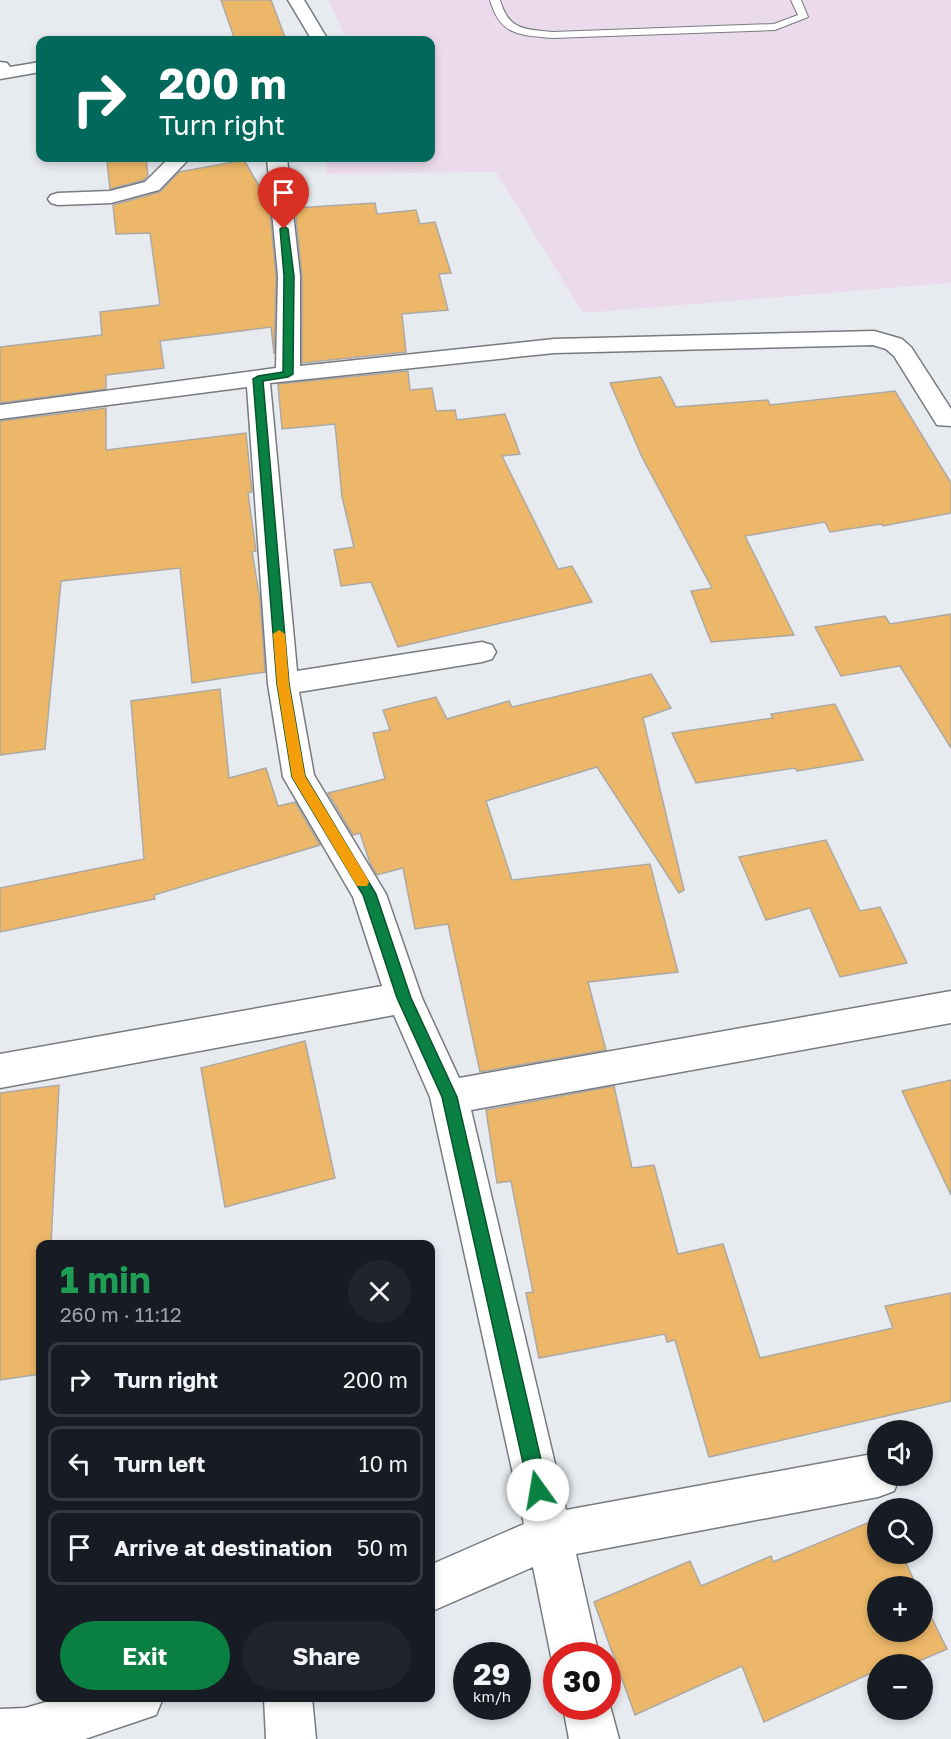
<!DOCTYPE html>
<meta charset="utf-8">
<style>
:root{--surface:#171b24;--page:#20242c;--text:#f1f3f6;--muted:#9ea1a6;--line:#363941;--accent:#0b8043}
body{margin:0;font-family:"Golos Text",sans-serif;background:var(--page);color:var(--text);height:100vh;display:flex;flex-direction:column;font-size:22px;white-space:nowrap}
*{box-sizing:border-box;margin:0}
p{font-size:20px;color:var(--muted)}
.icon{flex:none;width:33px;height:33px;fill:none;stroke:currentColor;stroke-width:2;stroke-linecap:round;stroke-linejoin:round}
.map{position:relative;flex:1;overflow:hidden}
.side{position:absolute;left:36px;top:1240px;width:399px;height:462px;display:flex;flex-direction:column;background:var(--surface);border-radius:12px;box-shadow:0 3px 9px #0003}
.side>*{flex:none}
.banner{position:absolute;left:36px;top:36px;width:399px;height:126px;border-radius:12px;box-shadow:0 3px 9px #0003;background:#00695c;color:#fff;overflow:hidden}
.fabs{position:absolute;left:867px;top:1420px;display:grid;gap:12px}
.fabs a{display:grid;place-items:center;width:66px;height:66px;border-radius:50%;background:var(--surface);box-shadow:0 3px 9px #0003;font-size:30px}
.speed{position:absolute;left:453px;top:1642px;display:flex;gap:12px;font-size:30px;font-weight:700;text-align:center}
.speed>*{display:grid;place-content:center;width:78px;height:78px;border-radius:50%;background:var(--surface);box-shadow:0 3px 9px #0003;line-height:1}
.speed small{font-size:15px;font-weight:400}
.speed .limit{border:9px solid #d22;background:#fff;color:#111}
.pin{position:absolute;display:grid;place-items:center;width:51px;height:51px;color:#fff;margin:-62px -26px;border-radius:50% 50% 50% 0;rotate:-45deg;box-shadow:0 0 6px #0007}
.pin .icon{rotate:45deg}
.me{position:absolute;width:66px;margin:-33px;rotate:347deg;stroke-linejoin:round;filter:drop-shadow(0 0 4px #0008)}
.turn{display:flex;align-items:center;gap:21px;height:126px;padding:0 24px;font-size:27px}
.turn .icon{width:78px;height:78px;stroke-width:2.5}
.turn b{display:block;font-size:42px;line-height:51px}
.round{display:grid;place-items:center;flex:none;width:63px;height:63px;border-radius:32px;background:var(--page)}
.head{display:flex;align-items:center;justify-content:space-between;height:102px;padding:0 24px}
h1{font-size:36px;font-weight:700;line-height:45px;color:#1e9e55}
.primary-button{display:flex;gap:12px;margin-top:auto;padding:12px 24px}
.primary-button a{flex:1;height:69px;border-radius:36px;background:var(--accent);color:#fff;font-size:24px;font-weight:700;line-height:69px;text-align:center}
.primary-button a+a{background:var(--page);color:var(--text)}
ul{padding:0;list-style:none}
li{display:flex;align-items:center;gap:18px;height:75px;margin:0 12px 9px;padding:0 12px;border:3px solid var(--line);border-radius:12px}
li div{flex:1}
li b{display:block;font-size:22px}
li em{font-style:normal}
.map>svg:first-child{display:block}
.industrial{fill:#ebdaec}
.building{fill:#ecb768;stroke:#aca9a5;stroke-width:1.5}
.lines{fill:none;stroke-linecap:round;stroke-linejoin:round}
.service-casing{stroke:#777a7e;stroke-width:2}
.minor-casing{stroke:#777a7e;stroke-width:3}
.service{fill:#fff;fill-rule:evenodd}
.minor{fill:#fff;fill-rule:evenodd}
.route{fill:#0b8043;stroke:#07532c;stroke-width:1.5}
.slow{fill:#f59e0b}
</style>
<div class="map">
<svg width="951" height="1739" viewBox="0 0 951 1739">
<rect width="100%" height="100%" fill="#e7ebef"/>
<path class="industrial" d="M328,0H951V283L583,313L496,172L327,174L325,158H430V40H347Z"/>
<g class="building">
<path d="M221,0H271L286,40H235Z"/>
<path d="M146,158L148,175L144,180L110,189L107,162Z"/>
<path d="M244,160L269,203L276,276L274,354L271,327L160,341L164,368L106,375V389L0,403V347L102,335L100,312L160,305L150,233L116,234L113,205L160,192L179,172Z"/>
<path d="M375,203L377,214L416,210L420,224L435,222L451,273L439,274L448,310L402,314L406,352L302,363V276L295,208Z"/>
<path d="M408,371L410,390L432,388L436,411L455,410L457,420L505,414L520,454L502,456L558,569L572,566L592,602L398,647L371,582L341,586L334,550L354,547L342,497L335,424L282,429L278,384Z"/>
<path d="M661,377L676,407L768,400L770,405L895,391L951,483V513L883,526L881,524L830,532L825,522L745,536L794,635L711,642L691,591L712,588L642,457L610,383Z"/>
<path d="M106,408V450L246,433L252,492L248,493L256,551L252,552L260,599L265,672L192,683L180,568L61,581L45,749L0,755V421Z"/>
<path d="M951,614V748L900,666L841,676L815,627L885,616L890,624Z"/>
<path d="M651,674L671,708L643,718L684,890L679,893L597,767L486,801L512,880L650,864L678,972L588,982L606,1050L480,1072L448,924L415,929L403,868L377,875L370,863L360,833L353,835L328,793L385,779L373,733L390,730L383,710L436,697L447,719L509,701L512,707Z"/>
<path d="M220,689L229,778L266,768L278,806L295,802L320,845L154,895L155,899L0,932V888L144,859L131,701Z"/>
<path d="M835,704L863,760L797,771L795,768L696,783L672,733L773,718L771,714Z"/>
<path d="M826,840L860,911L880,907L907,963L840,977L810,908L766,920L739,857Z"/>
<path d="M305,1041L335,1178L225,1207L201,1068Z"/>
<path d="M951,1080V1195L902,1091Z"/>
<path d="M59,1085L51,1245H40V1374L0,1380V1093Z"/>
<path d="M614,1086L632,1168L654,1165L678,1254L723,1244L760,1358L893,1328L885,1306L951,1293V1401L709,1457L675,1340L667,1342L665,1334L539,1358L526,1293L533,1292L511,1181L497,1183L486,1110Z"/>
<path d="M877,1519L878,1554H902L917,1587H878V1632H922V1598L947,1649L910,1665H878V1670L764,1722L742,1666L635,1715L594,1602L690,1561L701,1586L771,1556L773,1562Z"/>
</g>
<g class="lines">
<g class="service-casing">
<path id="service" d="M490,0H500C509,31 525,29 553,32L774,24L798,15L791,0H801L808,17L775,30L553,38C520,35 500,36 490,0Z"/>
</g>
<g class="minor-casing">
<g id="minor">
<path d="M288,0H304L328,40H312Z"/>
<path d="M0,62L7,63L10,67L40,62V72L0,79Z"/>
<path d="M169,158H190L159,190L111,203L58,205L51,203L48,199L51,195L58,193L110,191L145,182Z"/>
<path d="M267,158H287L300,276V366L554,339L874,331L902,339L911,347L951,409V426L937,425L894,356L886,349L873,345L554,353L270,383L297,671L482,642L492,645L496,652L492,659L482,662L299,692L314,775L386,894L422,998L459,1078L951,991V1023L471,1110L566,1510L878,1453V1476H900L894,1491L878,1497L576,1554L599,1656H556V1669L551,1656L533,1567L430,1612V1565L524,1524L430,1097L394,1015L0,1088V1054L382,986L353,897L283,777L268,684L247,387L0,419V405L276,368L278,276Z"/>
<path d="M60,1698H163L156,1715L85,1739H0V1709L25,1708Z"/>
<path d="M264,1698H312L316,1739H266Z"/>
<path d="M608,1698L619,1739H569L563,1707H608Z"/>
</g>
</g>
<use href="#service" class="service"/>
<use href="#minor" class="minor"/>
</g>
<path class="route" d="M284,226L288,229L294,276L293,374L288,377L263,381L289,684L305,776L376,894L411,998L457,1097L548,1490L545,1496L538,1499L532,1496L529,1490L442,1097L397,998L363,895L292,777L277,684L253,379L258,376L283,372L284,276L280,229Z"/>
<path class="slow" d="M279,630L285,634L289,684L305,776L367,878L369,882L367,886H357L292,777L277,684L273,634Z"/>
</svg>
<div class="fabs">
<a><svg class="icon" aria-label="sound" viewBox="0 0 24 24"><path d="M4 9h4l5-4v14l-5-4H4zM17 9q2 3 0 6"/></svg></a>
<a><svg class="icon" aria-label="search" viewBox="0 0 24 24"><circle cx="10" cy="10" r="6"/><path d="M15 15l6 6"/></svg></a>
<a>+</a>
<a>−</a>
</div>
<div class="speed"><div>29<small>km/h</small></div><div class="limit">30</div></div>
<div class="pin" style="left:284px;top:229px;background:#d93025"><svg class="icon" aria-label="arrive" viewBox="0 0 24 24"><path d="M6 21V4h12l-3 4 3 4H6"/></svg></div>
<svg class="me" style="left:538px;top:1490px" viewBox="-20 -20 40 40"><circle r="19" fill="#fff"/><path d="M0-13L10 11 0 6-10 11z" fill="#0b8043"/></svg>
<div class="banner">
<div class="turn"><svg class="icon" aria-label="right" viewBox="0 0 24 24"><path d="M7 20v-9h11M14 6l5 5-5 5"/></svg><div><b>200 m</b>Turn right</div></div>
</div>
<section class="side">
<div class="head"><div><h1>1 min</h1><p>260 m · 11:12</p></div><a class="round"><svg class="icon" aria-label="close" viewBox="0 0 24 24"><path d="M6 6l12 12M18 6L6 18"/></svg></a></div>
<ul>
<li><svg class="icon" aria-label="right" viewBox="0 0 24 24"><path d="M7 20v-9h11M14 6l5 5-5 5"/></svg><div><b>Turn right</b></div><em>200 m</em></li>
<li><svg class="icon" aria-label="left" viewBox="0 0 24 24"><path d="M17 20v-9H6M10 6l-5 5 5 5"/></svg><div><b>Turn left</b></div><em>10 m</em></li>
<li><svg class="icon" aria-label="arrive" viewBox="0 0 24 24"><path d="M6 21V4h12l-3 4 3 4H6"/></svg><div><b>Arrive at destination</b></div><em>50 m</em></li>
</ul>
<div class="primary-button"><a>Exit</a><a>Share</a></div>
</section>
</div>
